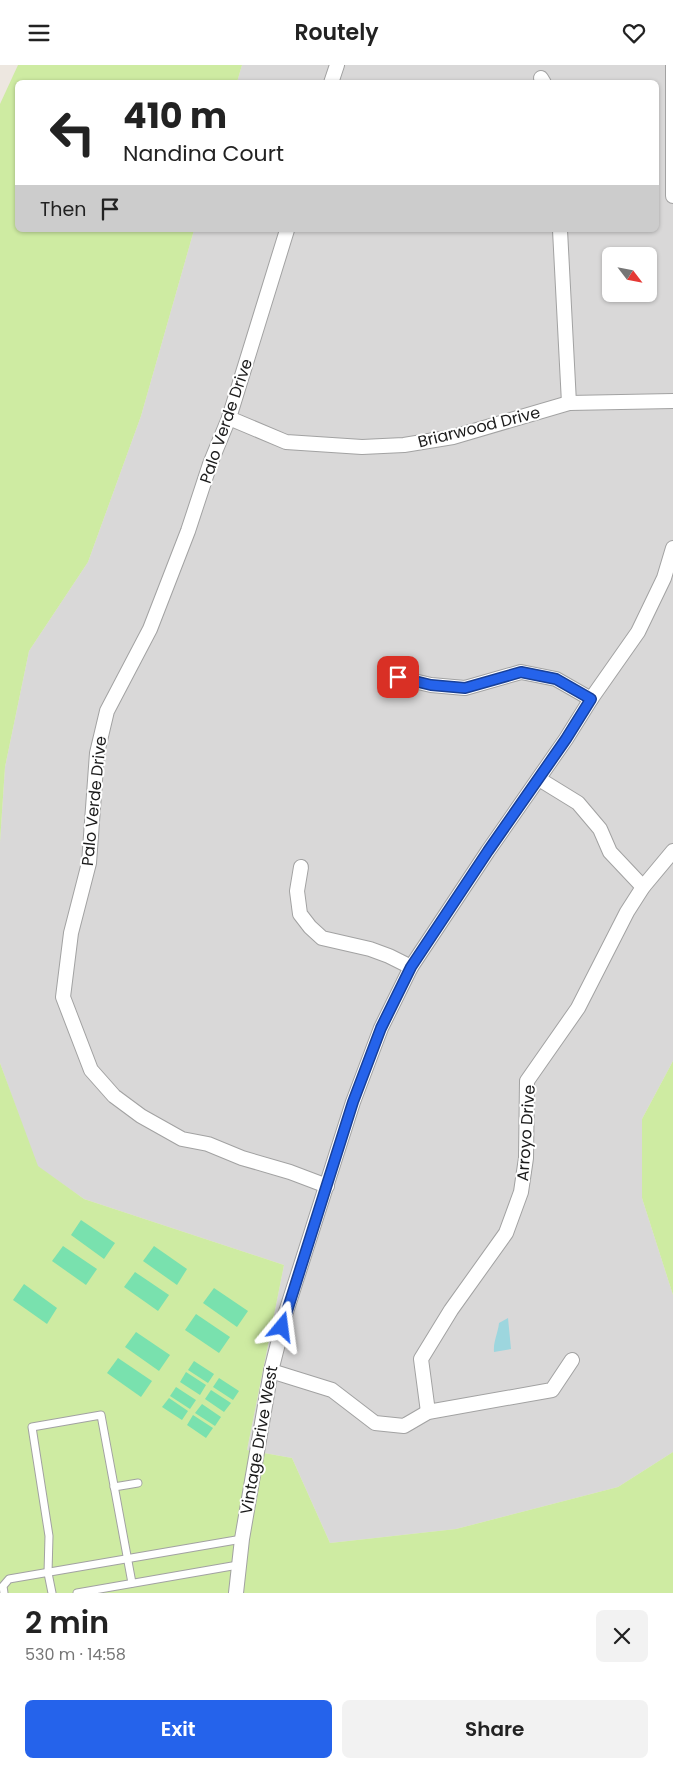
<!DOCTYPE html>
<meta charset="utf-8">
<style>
:root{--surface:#fff;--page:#f2f2f2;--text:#222;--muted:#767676;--accent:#2563eb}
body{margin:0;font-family:Poppins,sans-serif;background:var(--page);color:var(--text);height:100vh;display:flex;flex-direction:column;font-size:19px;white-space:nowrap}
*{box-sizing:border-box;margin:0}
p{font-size:16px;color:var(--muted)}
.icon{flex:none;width:28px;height:28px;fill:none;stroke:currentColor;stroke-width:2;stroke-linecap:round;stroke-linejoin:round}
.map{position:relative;height:1528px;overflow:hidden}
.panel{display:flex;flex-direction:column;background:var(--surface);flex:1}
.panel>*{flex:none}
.top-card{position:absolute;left:15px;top:15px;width:644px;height:152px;border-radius:8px;box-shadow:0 1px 4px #0004;background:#fff;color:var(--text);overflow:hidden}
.needle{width:32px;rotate:122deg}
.fabs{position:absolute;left:602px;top:182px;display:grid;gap:10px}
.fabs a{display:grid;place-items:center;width:55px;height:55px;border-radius:8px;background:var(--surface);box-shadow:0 1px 4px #0004;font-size:25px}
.pin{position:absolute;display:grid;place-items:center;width:42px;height:42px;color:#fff;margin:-21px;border-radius:10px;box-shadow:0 2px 8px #0006}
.me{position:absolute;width:55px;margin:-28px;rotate:16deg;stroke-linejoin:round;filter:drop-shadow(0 0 4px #0008)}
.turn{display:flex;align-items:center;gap:18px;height:105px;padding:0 25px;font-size:22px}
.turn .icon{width:65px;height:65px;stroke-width:2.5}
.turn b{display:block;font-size:35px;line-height:42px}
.then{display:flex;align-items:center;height:48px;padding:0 25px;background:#0003;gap:10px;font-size:19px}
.round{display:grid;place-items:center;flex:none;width:52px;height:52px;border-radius:8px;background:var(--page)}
.summary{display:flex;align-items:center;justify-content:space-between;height:85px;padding:0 25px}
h1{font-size:30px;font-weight:600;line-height:38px}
.primary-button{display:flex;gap:10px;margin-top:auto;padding:10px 25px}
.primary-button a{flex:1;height:58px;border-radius:8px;background:var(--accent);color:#fff;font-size:20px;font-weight:600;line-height:58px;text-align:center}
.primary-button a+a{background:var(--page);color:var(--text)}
header{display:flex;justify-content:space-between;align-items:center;height:65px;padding:0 25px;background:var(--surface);font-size:22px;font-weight:600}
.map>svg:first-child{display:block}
.residential{fill:#d9d8d8;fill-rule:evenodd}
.grass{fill:#ceeba2}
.pitch{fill:#79e1ae}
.water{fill:#9dd6de}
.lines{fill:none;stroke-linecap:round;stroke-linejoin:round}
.service-casing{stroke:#a2a2a2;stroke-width:9}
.minor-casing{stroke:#a2a2a2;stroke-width:16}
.service{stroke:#fff;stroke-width:7}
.minor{stroke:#fff;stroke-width:14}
.route-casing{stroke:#184099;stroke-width:12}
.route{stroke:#2563eb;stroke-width:9}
.labels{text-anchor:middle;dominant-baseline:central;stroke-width:4;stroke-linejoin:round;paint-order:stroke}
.street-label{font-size:16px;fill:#1b1b1b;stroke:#fff}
</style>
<header><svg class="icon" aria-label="menu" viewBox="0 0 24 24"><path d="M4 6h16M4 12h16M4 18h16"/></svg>Routely<svg class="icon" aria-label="heart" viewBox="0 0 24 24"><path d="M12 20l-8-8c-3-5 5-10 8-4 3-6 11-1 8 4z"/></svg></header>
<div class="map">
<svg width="673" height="1528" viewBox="0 0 673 1528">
<rect width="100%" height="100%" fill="#ede7e0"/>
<path class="residential" d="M242,0H673V996L642,1054V1133L673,1230V1387L618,1422L456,1464L330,1478L292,1393L247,1385L284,1200L84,1134L37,1101L0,998V777L5,702L29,586L88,497L141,351L194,165H656V18L237,17ZM611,191H649V229H611Z"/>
<g class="grass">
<path d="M18,0H242L237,17L18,18V165H194L141,351L88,497L29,586L5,702L0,777V39Z"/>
<path d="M673,996V1230L642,1133V1054Z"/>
<path d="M0,998L38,1101L84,1134L284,1200L247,1385L292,1393L330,1478L456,1464L618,1422L673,1387V1528H0Z"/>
</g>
<g class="pitch">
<path d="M81,1155L115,1178L104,1194L71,1170Z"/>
<path d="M63,1181L97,1204L86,1220L52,1196Z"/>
<path d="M154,1181L187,1204L177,1220L143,1196Z"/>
<path d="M135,1207L169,1230L158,1246L124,1222Z"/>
<path d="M24,1219L57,1243L47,1259L13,1235Z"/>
<path d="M214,1223L248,1246L237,1262L203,1238Z"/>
<path d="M196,1249L230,1272L219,1288L185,1265Z"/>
<path d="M136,1267L170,1290L159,1306L125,1282Z"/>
<path d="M118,1293L152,1316L141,1332L107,1308Z"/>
<path d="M194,1296L214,1309L208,1318L188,1305Z"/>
<path d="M186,1307L206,1320L200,1330L180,1317Z"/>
<path d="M219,1313L239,1326L233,1335L213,1322Z"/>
<path d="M176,1322L196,1335L190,1344L170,1331Z"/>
<path d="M211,1325L231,1338L224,1347L205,1334Z"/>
<path d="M169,1333L188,1346L182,1355L162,1342Z"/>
<path d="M202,1339L221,1352L215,1361L195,1348Z"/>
<path d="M193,1350L213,1363L206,1373L187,1360Z"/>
</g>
<path class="water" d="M508,1253L511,1284L494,1287C493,1277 498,1268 499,1258Z"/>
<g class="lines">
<g class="service-casing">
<g id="service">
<path d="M114,1422L138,1418"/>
<path d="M4,1528L3,1521L9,1514L242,1474"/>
<path d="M52,1528L48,1508L49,1471L32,1362L101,1350L132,1518"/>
<path d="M77,1528L238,1500"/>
</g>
</g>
<g class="minor-casing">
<g id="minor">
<path d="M673,0V131"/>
<path d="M541,13L544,18"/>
<path d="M331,18L337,0"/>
<path d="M287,165L229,353L210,399L188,466L150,564L107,646L97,688L89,798L71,868L63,932L91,1005L114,1031L141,1051L182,1074L208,1079L242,1093L290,1107L327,1121"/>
<path d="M560,165L569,338"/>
<path d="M229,353L286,377L362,382L404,380L453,372L569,338L673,336"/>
<path d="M388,610L431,620L465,623L521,607L556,614L591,634"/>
<path d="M539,714L578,738L600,764L610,787L643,822"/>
<path d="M301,802L297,826L300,849L310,862L322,873L370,884L389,891L411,902"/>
<path d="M271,1306L332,1325L375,1358L404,1361L428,1347L552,1325L572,1295"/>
<path d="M428,1347L421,1294L451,1245L506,1168L521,1127L526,1093L527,1016L578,943L627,847L643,822L673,786"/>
<path d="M236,1528L242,1474L271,1306L286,1247L353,1037L381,963L411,902L488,786L566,674L591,634L638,567L664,513L673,483"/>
</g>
</g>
<use href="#service" class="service"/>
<use href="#minor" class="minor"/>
</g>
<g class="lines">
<g class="route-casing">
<path id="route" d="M282,1262L353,1037L381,963L411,902L488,786L566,674L591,634L556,614L521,607L465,623L431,620L398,612"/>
</g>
<use href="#route" class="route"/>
</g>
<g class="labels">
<g class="street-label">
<text transform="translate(226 356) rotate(-71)">Palo Verde Drive</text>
<text transform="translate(479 362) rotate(-14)">Briarwood Drive</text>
<text transform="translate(94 736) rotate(-84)">Palo Verde Drive</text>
<text transform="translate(526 1068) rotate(-86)">Arroyo Drive</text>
<text transform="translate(259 1375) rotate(-80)">Vintage Drive West</text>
</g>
</g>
</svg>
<div class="fabs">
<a><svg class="needle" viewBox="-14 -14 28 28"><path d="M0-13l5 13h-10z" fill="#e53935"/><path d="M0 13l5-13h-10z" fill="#767676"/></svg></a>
</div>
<div class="pin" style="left:398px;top:612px;background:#d93025"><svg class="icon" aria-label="arrive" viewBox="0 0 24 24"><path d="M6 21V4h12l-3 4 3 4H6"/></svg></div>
<svg class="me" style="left:282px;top:1262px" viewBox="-20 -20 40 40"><path d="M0-17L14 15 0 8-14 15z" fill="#2563eb" stroke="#fff" stroke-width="4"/></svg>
<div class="top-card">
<div class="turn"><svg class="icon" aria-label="left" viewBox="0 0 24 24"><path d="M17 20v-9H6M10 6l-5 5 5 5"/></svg><div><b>410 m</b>Nandina Court</div></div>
<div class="then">Then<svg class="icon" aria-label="arrive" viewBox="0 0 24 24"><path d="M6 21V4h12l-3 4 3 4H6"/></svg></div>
</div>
</div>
<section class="panel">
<div class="summary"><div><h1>2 min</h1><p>530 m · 14:58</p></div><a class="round"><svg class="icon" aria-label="close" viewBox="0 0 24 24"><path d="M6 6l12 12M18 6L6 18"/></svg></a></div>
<div class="primary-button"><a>Exit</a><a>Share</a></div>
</section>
